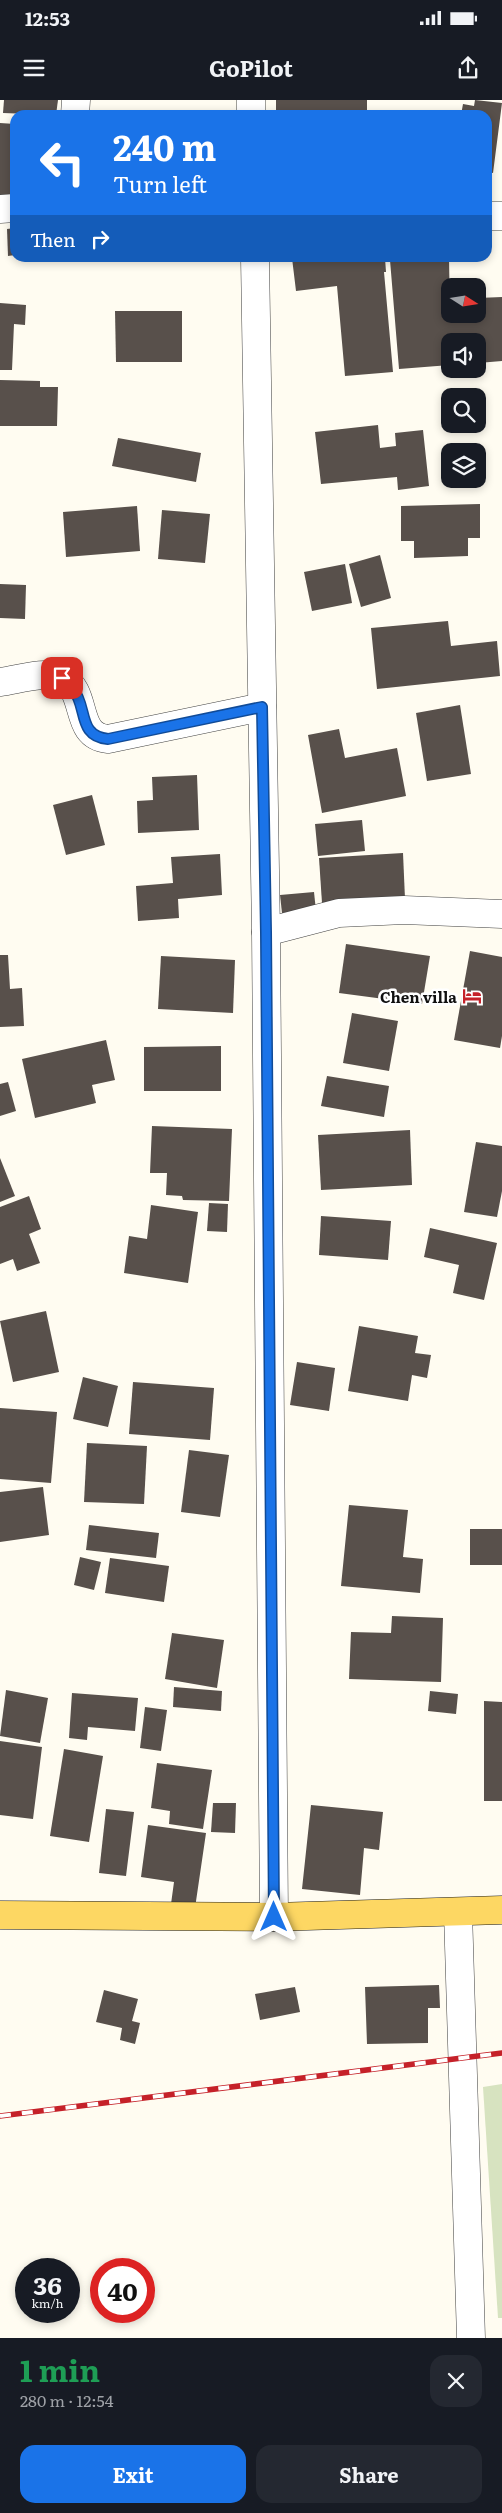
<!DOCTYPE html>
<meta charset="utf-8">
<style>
:root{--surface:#171b24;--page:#242831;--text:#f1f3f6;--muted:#9ea1a6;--accent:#1a73e8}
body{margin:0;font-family:Literata,serif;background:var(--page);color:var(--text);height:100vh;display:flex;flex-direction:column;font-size:19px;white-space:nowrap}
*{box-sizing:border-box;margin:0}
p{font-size:16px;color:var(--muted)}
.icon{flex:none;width:28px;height:28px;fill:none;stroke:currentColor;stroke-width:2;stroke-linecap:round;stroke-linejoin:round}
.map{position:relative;height:2238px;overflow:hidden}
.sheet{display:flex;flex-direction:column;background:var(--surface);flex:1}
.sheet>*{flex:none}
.hud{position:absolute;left:10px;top:10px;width:482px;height:152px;border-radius:15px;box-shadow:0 2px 8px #0003;background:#1a73e8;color:#fff;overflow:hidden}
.needle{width:32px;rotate:102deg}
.controls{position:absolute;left:441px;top:178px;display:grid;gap:10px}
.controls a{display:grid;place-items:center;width:45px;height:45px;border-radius:10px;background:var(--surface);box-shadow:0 2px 8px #0003;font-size:25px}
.speed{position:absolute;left:15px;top:2158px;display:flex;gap:10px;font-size:25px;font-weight:700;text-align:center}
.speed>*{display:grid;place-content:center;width:65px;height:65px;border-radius:50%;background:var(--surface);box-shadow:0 2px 8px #0003;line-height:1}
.speed small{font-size:12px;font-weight:400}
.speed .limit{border:8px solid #d22;background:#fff;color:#111}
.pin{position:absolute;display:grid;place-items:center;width:42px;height:42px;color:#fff;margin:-21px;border-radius:10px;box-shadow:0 2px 8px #0006}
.me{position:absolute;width:55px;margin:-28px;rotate:0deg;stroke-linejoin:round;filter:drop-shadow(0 0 4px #0008)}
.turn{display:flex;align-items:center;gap:18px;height:105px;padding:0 20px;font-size:22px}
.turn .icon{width:65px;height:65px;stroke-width:2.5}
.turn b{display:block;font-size:35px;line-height:42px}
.then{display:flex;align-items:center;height:48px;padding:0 20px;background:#0003;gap:10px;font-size:19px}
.round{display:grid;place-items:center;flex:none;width:52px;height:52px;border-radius:15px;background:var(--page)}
.head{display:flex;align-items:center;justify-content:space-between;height:85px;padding:0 20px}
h1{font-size:30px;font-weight:700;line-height:38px;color:#1e9e55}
.cta{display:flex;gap:10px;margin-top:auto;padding:10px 20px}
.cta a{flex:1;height:58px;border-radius:15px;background:var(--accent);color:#fff;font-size:20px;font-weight:700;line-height:58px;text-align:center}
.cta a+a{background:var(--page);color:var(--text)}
.status{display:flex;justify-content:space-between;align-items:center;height:35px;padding:0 25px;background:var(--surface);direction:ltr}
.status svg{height:14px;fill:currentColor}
header{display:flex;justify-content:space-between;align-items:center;height:65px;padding:0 20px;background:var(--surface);font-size:22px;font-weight:700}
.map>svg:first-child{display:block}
.cemetery{fill:#d7e3c0}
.building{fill:#58504b}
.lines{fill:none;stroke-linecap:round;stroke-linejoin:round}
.minor-casing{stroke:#424242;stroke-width:29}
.tertiary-casing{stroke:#424242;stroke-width:29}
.primary-casing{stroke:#202020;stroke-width:29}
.minor{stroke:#fff;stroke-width:28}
.tertiary{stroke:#fff;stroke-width:28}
.primary{stroke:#fdd763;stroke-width:28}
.rail-casing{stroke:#c52129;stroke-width:5.5}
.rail{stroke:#fff;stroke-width:4;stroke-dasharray:11;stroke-linecap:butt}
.route-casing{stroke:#114b97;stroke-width:12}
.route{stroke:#1a73e8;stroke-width:9}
.labels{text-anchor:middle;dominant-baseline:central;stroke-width:5;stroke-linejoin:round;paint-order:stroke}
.poi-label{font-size:15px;font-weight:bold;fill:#0f0f0f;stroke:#fff;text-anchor:end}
</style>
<div class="status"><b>12:53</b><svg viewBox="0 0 49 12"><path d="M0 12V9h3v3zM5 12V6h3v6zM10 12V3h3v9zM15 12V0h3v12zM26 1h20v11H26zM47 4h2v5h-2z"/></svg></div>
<header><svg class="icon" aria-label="menu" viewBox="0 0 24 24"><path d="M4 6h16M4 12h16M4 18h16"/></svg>GoPilot<svg class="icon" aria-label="share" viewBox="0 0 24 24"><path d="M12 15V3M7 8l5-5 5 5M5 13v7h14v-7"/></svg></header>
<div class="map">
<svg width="502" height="2238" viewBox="0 0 502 2238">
<rect width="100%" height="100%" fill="#fffcf1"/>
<path class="cemetery" d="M502,1984V2218H498L483,1987Z"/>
<g class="building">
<path d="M4,0H58L56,15L3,13Z"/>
<rect x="276" y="0" width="91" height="15"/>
<path d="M475,0L502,3L493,73L488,72V15H461L463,4L474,6Z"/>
<path d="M0,23L15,24V100L0,99Z"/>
<path d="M15,128V155L8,156L7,129Z"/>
<path d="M292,158H385L386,172H384L393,272L345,276L337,186L296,191Z"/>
<path d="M429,158H449L450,214H478V198L502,197V261L478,263V241H450V265L399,269L390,160Z"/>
<path d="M0,203L26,205L25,225L14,224L12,270H0Z"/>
<path d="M115,211H182V262H116Z"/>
<path d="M0,280L40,281V287H58L57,326H0Z"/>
<path d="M378,325L380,348L396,346L395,333L423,330L429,386L398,390L397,377L321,384L315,332Z"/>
<path d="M118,338L201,353L196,382L112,366Z"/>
<path d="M480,404V438H468V456L414,458V441H401V406Z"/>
<path d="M137,406L140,451L66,457L63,412Z"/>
<path d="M162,410L210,414L205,463L158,459Z"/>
<path d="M380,455L391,498L361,507L349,464Z"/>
<path d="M345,464L352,503L312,511L304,472Z"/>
<path d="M0,484L26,485L25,519L0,518Z"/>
<path d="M448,521L451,546L497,541L500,576L377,589L371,528Z"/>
<path d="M460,605L471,674L427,681L416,613Z"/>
<path d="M339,629L345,658L397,648L406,696L322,713L308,635Z"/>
<path d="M197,675L199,730L138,733L137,701L153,700L152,677Z"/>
<path d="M92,695L105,745L66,755L53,705Z"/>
<path d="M362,720L365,751L318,756L315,724Z"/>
<path d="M403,753L405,799L322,803L319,758Z"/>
<path d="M220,754L222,795L178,799L179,818L138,821L136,786L173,783L171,757Z"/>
<path d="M314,792L316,811L282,813L280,795Z"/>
<path d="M346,844L430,856L422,904L339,893Z"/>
<path d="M470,851L502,857V936L500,948L454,940Z"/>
<path d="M0,855H8L10,889L22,888L24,926L0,927Z"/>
<path d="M161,856L235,860L233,913L158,909Z"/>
<path d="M352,913L398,921L389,971L343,963Z"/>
<path d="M106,940L115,980L92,985L96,1003L35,1018L22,959Z"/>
<path d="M221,946V991H144V947Z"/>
<path d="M327,976L389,986L384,1017L321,1006Z"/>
<path d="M8,982L16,1011L0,1016V984Z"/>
<path d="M152,1026L232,1029L229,1101L183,1100L182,1096L166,1095L167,1073H150Z"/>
<path d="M410,1030L412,1085L321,1090L318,1035Z"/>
<path d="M476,1042L502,1046V1091L497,1117L464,1112Z"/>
<path d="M0,1058L15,1096L0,1102Z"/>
<path d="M29,1096L41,1129L29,1134L40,1163L17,1171L13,1159L0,1164V1107Z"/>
<path d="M209,1103L228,1104L227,1132L207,1131Z"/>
<path d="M151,1105L198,1112L188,1183L124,1173L129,1136L147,1139Z"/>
<path d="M321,1116L391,1121L388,1160L319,1155Z"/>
<path d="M430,1128L497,1143L484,1200L453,1193L459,1165L424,1157Z"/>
<path d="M46,1211L59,1272L13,1282L0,1221Z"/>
<path d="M359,1226L418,1236L415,1253L431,1255L427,1278L412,1275L408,1301L348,1291Z"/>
<path d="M297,1262L335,1268L329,1311L290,1305Z"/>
<path d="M83,1277L118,1286L108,1327L73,1319Z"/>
<path d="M133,1282L214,1288L210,1340L129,1334Z"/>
<path d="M0,1308L57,1312L51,1383L0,1379Z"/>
<path d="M87,1343L147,1346L144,1404L84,1402Z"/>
<path d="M189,1350L229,1355L220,1417L181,1412Z"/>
<path d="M43,1387L49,1435L0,1442V1392Z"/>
<path d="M349,1405L408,1410L403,1457L423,1459L420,1493L341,1486Z"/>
<path d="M89,1425L159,1433L156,1458L86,1450Z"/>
<rect x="470" y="1429" width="32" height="36"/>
<path d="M80,1457L101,1462L94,1490L74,1485Z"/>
<path d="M110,1458L169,1466L164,1502L105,1493Z"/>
<path d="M392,1516L443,1518L441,1582L349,1579L351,1532L391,1533Z"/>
<path d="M172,1533L224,1540L217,1588L165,1579Z"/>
<path d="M174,1587L222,1591L221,1611L173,1607Z"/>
<path d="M6,1590L48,1598L40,1643L0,1636Z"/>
<path d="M430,1591L458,1594L456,1614L428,1611Z"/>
<path d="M72,1593L138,1598L135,1631L88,1627L87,1640L69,1638Z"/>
<path d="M484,1601L502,1602V1701H484Z"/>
<path d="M145,1607L167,1610L161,1651L140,1648Z"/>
<path d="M0,1641L42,1647L33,1719L0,1715Z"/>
<path d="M64,1649L103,1656L89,1742L50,1736Z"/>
<path d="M157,1663L212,1670L203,1729L169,1724L170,1711L151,1708Z"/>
<path d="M213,1703H236L235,1733L211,1732Z"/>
<path d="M311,1705L383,1712L379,1750L364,1748L360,1795L302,1789Z"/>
<path d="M106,1709L134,1712L126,1776L99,1773Z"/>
<path d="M148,1725L206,1733L195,1808L171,1804L174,1782L141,1777Z"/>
<path d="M439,1885L440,1908H428V1943L367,1944L365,1887Z"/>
<path d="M295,1887L300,1912L260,1920L255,1894Z"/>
<path d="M104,1890L138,1899L132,1921L140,1923L135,1944L120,1940L122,1928L96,1922Z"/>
</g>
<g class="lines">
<g class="minor-casing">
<g id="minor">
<path d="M75,15L76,0"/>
<path d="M0,109L15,108"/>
<path d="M488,116H502"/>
<path d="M0,582C17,580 45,570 62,578C89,592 73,636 108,639L262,607"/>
<path d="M266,832L339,813L404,810L502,814"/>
<path d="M458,1812L471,2238"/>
</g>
</g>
<g class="tertiary-casing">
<g id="tertiary">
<path d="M251,0V15"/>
<path d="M255,158L266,832L274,1817"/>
</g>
</g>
<g class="primary-casing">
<path id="primary" d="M0,1815L274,1817L502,1810"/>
</g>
<use href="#minor" class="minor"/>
<use href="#tertiary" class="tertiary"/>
<use href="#primary" class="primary"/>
<g class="rail-casing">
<path id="rail" d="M0,2016L502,1953"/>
</g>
<use href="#rail" class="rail"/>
</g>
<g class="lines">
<g class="route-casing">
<path id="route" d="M62,578C65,581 70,585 73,589C88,607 77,636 108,639L262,607L266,832L274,1817"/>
</g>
<use href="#route" class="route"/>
</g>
<defs>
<g id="hotel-bare" transform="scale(1.5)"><path d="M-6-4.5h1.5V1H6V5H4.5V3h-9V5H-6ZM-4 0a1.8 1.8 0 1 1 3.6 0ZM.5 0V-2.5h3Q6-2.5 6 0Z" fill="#c52129" stroke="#fff" stroke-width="2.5" paint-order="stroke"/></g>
</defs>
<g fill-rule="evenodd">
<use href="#hotel-bare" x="472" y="896"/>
</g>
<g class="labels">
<g class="poi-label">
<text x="457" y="896">Chen villa</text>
</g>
</g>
</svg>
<div class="controls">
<a><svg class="needle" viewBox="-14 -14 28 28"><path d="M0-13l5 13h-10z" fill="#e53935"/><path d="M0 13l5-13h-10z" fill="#9ea1a6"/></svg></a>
<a><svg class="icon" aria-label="sound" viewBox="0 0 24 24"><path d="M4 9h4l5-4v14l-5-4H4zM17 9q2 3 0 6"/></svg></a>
<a><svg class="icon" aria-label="search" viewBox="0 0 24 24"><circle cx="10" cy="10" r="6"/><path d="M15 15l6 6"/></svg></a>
<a><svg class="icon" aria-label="layers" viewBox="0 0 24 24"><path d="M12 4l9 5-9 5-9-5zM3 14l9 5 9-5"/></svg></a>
</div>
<div class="speed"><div>36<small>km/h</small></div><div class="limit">40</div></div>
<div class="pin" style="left:62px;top:578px;background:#d93025"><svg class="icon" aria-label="arrive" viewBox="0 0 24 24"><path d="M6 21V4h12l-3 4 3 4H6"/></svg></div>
<svg class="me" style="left:274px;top:1817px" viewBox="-20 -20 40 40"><path d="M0-17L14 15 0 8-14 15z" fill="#1a73e8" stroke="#fff" stroke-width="4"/></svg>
<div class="hud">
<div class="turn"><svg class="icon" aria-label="left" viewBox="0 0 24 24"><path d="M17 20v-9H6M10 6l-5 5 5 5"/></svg><div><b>240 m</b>Turn left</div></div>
<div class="then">Then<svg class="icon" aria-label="right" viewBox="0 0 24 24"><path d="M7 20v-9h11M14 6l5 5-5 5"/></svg></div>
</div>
</div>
<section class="sheet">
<div class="head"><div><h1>1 min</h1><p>280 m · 12:54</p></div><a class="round"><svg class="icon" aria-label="close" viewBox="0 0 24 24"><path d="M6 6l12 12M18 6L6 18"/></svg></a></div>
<div class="cta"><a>Exit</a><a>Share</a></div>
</section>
